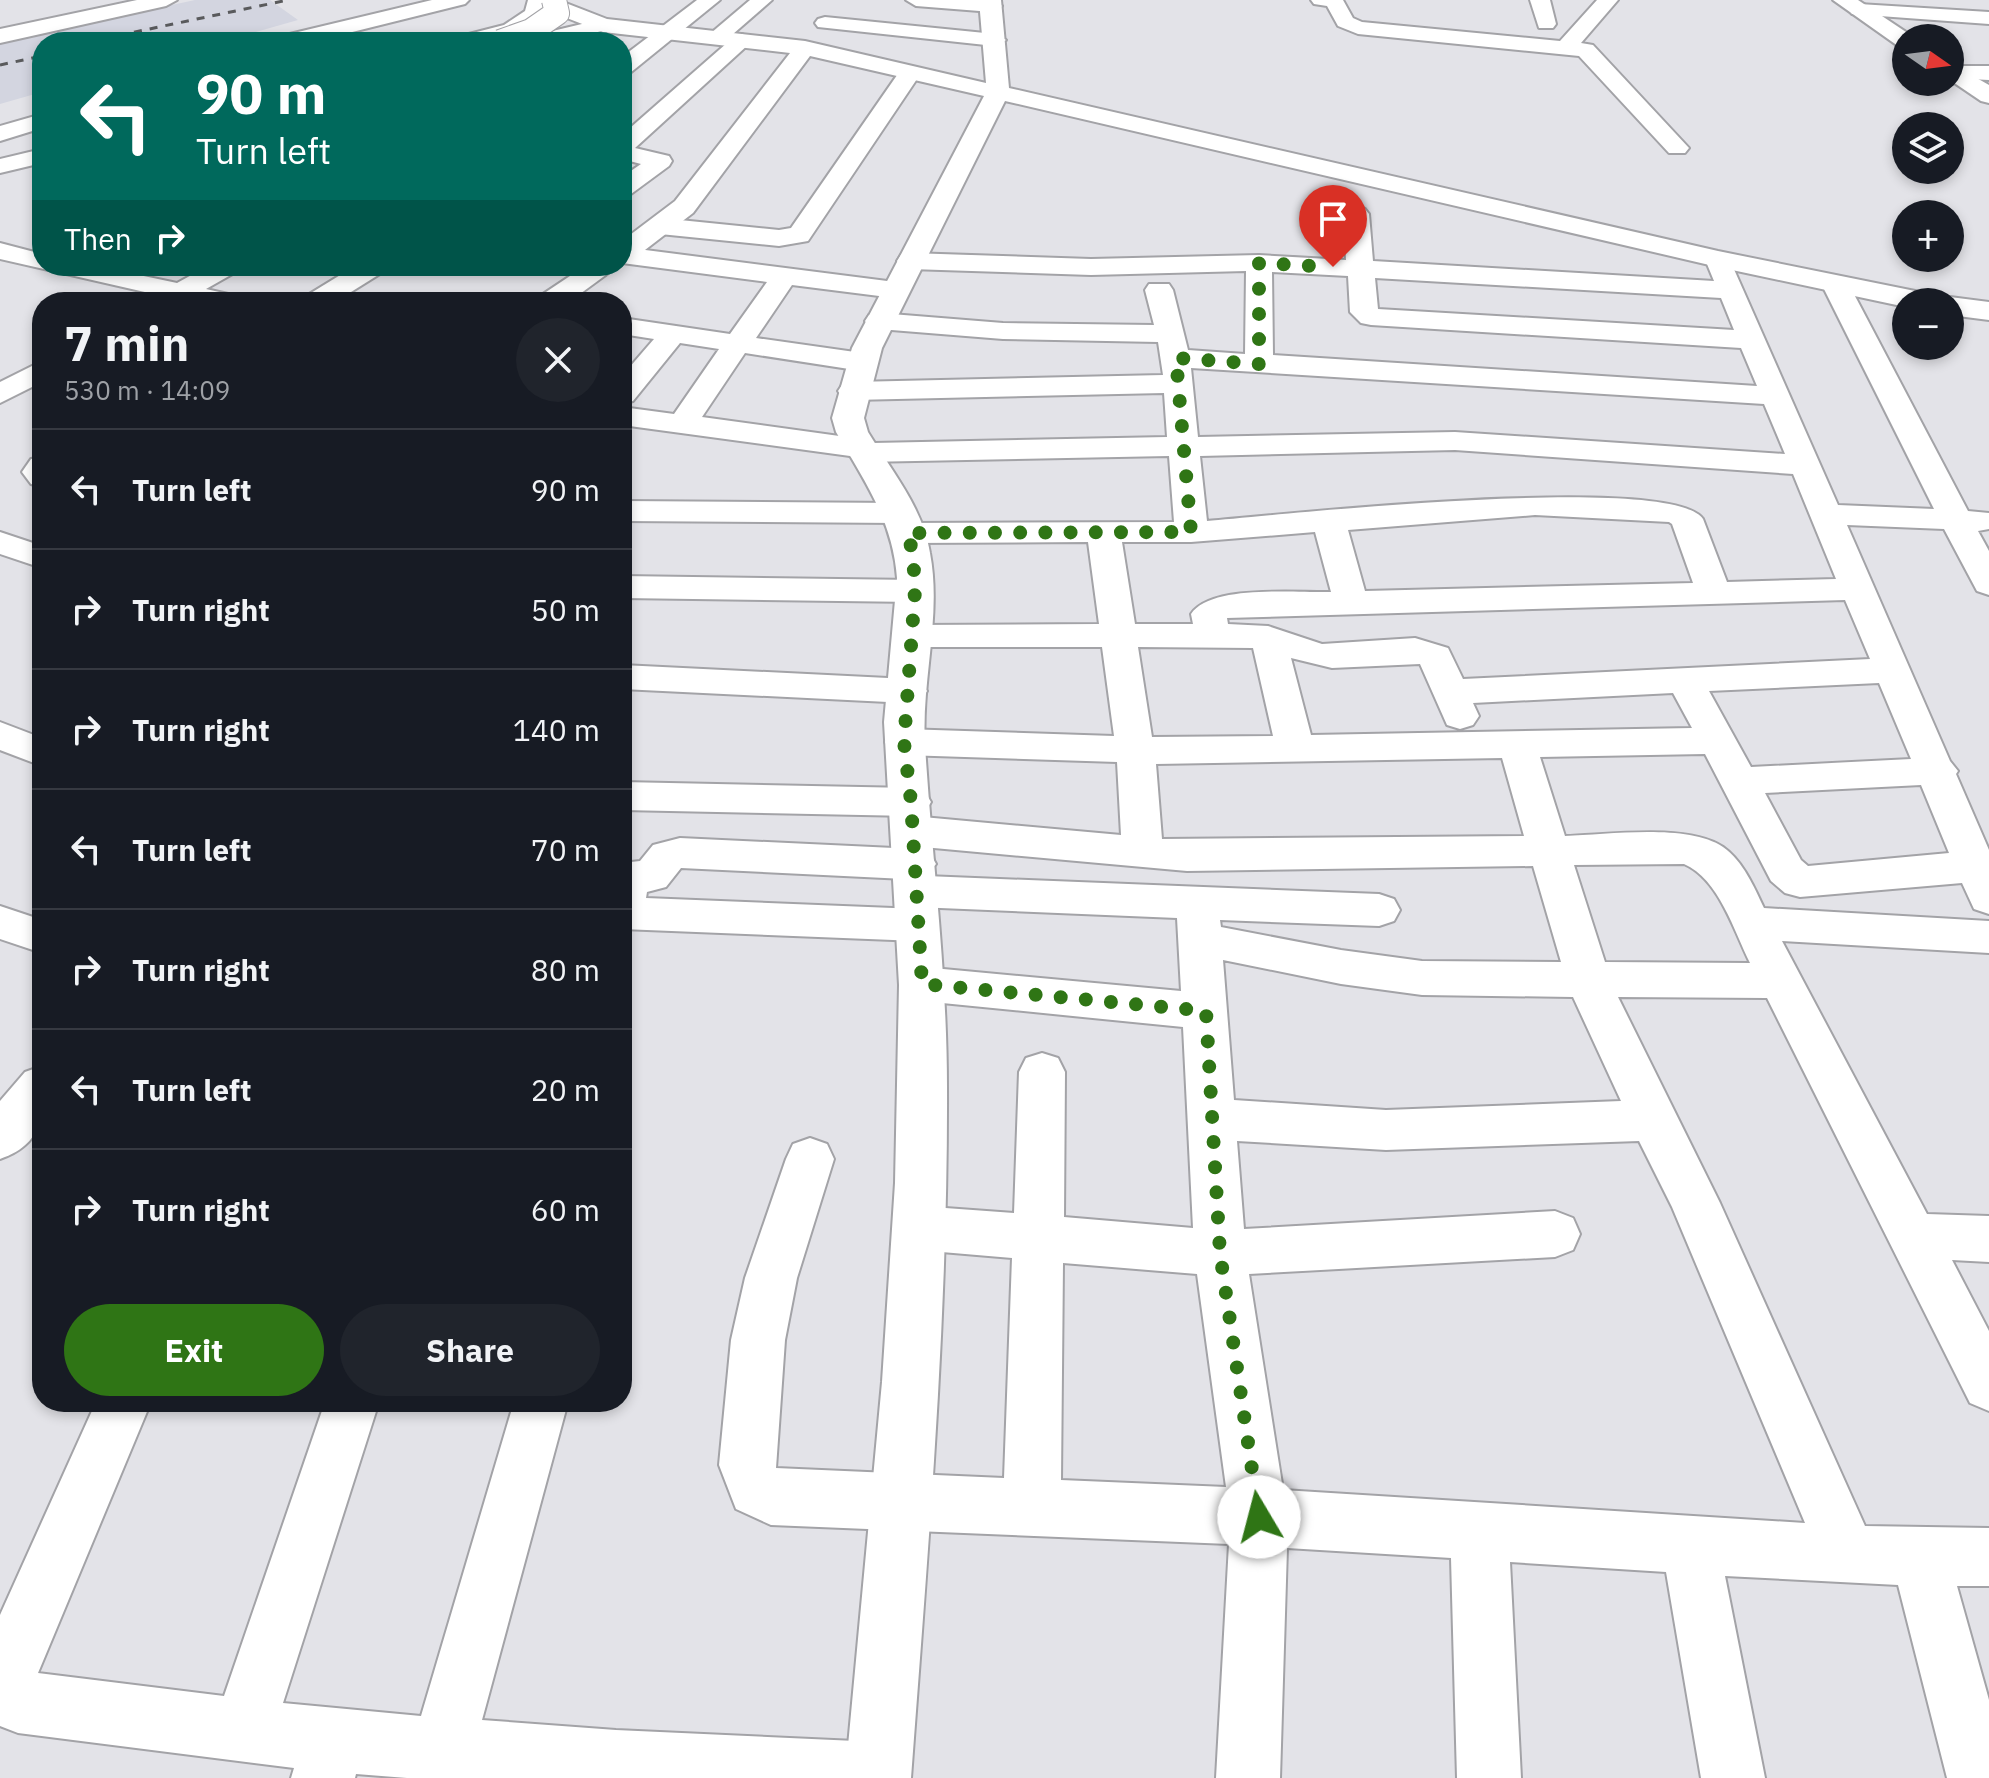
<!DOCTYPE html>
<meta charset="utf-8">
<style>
:root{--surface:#171b24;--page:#20242c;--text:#f1f3f6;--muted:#9ea1a6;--line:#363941;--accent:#2f7515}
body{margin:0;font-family:"IBM Plex Sans",sans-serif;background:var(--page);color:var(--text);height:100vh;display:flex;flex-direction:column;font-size:30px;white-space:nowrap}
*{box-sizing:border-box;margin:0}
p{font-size:26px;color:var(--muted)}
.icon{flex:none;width:44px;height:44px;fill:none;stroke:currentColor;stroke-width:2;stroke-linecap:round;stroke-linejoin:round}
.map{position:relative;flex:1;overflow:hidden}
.details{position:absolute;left:32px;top:292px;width:600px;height:1120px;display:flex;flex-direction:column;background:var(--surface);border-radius:32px;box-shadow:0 4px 12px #0003}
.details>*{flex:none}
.hud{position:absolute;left:32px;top:32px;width:600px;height:244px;border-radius:32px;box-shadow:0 4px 12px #0003;background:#00695c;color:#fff;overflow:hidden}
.needle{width:52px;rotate:104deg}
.tools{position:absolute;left:1892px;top:24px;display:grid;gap:16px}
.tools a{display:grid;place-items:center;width:72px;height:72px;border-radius:50%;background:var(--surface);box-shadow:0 4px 12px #0003;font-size:40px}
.pin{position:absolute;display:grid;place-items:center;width:68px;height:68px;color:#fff;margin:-82px -34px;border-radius:50% 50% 50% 0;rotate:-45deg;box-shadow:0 0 8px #0007}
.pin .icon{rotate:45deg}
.me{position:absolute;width:88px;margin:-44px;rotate:352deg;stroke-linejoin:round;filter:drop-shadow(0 0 6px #0008)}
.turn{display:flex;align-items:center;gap:28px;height:168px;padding:0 32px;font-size:36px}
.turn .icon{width:104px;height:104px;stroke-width:2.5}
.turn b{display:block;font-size:56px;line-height:68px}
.then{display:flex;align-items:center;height:76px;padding:0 32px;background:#0003;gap:16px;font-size:30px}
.round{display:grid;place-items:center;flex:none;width:84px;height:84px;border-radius:42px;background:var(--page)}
.headline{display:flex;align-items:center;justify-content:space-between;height:136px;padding:0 32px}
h1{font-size:48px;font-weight:700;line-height:60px}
.action{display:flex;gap:16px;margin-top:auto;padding:16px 32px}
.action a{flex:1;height:92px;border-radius:48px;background:var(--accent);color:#fff;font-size:32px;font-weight:700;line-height:92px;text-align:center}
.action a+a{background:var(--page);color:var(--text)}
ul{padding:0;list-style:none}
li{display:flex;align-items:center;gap:24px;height:120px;padding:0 32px;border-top:2px solid var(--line)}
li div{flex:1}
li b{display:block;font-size:30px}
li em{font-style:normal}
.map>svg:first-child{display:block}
.built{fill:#d3d5e0}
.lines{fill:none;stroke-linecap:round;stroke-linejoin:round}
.street-casing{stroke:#a3a3a7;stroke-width:4}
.secondary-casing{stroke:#a3a3a7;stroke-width:4}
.street{fill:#fff;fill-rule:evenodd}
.secondary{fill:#fff;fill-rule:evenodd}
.rail{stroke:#595a5c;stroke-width:3;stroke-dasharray:8 8;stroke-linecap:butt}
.secondary-bridge-casing{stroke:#a3a3a7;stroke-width:26;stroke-linecap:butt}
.secondary-bridge{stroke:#fff;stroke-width:24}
.route{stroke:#2f7515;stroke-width:14;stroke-dasharray:0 25.2}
</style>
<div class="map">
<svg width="1989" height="1778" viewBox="0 0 1989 1778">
<rect width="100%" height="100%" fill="#e3e3e8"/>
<path class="built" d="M195,0H270L298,20L220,42H42V92L0,104V42Z"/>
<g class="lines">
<g class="street-casing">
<g id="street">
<path d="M697,0H720L630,73L622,75V57Z"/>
<path d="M750,0H772L725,41H711L707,37L711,33Z"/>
<path d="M906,0H992L1002,6L992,12L916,6Z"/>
<path d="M1311,0H1343L1353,18L1362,22L1560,41L1597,0H1618L1581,43L1593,45L1689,148L1685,153H1669L1579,56L1358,34L1338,26L1327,6L1314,4Z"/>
<path d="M1530,0H1550L1556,24L1553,28H1539Z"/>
<path d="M1859,4L1989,12V24L1852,14L1849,10L1852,6Z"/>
<path d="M825,17L995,34L1006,40L995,46L818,27L815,23L818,19Z"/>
<path d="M603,19L610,21L613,25L610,29L557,42H519L523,38Z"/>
<path d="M742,34L753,40L749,44L635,148L669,156L672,161L669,166L631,194L622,196V177L641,164L622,159V135L735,36Z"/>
<path d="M910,66L921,73L808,241L779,246L660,234L651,231L647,226L651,221L660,218L779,230L791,228L902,68Z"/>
<path d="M1955,66H1989V80L1950,78V68Z"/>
<path d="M42,114V128L0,141V126Z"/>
<path d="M42,149V163L0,173V159Z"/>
<path d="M1333,198L1365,209L1369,214L1373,261L1714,281L1707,264L1711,258H1729L1838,505L1934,509L1822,285L1826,279H1846L1968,511L1989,513V529L1978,531L1989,551V595L1977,591L1944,529L1847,525L1950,761L1958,771L1956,774L1989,850V914L1974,909L1962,883L1800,897L1785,893L1771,881L1705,754L1540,757L1565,836C1607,835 1687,823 1723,847C1743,861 1754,887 1764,908L1989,921V953L1782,941L1927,1214L1989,1216V1262L1952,1260L1989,1331V1411L1970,1403L1767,998L1618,997L1720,1203L1865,1526L1989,1528V1586H1957L1989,1700V1778H1947L1898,1585L1725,1576L1765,1778H1701L1666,1572L1510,1562L1521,1778H1457L1451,1558L1287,1548L1280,1778H1216L1229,1544L771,1525L736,1509L719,1465L731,1340L745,1278L786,1159L793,1144L810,1138L827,1144L834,1159L797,1278L785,1340L776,1468L1004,1478L1012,1258L918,1250L900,1244L893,1228L900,1212L918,1206L1014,1213L1019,1072L1026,1058L1042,1053L1058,1058L1065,1072L1064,1217L1193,1228L1183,1027L922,1001L906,996L900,984L906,972L922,967L1181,991L1177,918L916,907L901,902L895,891L905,879L681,868L666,887L647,892L646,898L918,909L933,913L939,925L933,937L918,941L622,929V863L640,861L653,845L680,838L915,849L930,853L936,864L926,876L1379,894L1394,899L1400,910L1394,921L1379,926L1220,920L1221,927L1341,950L1422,961L1561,962L1533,866L1187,871L912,846L898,841L892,831L898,821L912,816L1121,835L1117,762L904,755L890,751L885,742L890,733L904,729L1114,736L1102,647H912L899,644L894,636L899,628L912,625L1099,624L1088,542L907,543L895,540L890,533L895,526L907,523L1174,522L1169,456L864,462L850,456L622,425V407L674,414L719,349L680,343L633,401L622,404V376L654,339L622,334V318L730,334L767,282L622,263V247L895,282L905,284L909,290L905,296L895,298L792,285L756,338L862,353L872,356L877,362L872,368L862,371L745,353L702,417L861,439L873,443L1167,437L1164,393L853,400L842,397L838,391L842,385L853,382L1163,375L1158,342L1003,339L879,329L869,327L865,321L869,315L879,313L1003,323L1154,325L1145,290L1149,284H1169L1173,290L1188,350L1245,354L1246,271L1091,275L910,269L901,267L897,261L901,255L910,253L1091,259L1259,255L1346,260L1344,219L1327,215L1320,206L1324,201ZM1272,272L1348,276L1350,312L1361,323L1371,325L1741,348L1757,386L1273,355ZM1375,278L1721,298L1734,330L1378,309ZM1191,368L1764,404L1785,454L1455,432L1198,437ZM1455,450L1793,474L1836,579L1727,582L1703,519C1671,472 1278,515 1207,521L1200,456ZM1535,515L1669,522L1672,524L1693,583L1365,591L1348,530ZM1315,532L1331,592C1297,593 1211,584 1191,614L1193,624H1135L1122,542H1191ZM1845,600L1870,659L1463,679L1448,648L1415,638L1322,644L1268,626L1228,624L1227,618ZM1138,647L1253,648L1273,736L1152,737ZM1291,658L1332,668L1420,664L1447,725L1460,729L1473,725L1479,716L1473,703L1673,693L1692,728L1311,735ZM1879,683L1911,759L1751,767L1709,691ZM1502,758L1524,836L1162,839L1156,764ZM1921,785L1949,853L1808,866L1801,860L1765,793ZM1684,864C1719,879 1734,931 1750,963L1605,962L1574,865ZM1223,960L1341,984L1422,995L1573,997L1621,1101L1386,1110L1234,1100ZM1237,1141L1386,1150L1639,1141L1672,1207L1805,1523L1283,1490L1249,1274L1555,1257L1573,1250L1580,1234L1573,1218L1555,1211L1244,1229ZM1063,1263L1197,1274L1226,1487L1061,1480Z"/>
<path d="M0,243L42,254V266H96L177,283L208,266H240L236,272L206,289L237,296L241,302H157L158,295L0,259Z"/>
<path d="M355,266H387L383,272L335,302H302L306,296Z"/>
<path d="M42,361V382L0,403V382Z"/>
<path d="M42,457V487L31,484L22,472L31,459Z"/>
<path d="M622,501L899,503L911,506L915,513L911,520L899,523L622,521Z"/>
<path d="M0,532L42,546V568L0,554Z"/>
<path d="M622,576L915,580L927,583L932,591L927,599L915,602L622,598Z"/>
<path d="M622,665L908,679L921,682L927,691L921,700L908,703L622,689Z"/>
<path d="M0,722L42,738V766L0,750Z"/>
<path d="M622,782L911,788L925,792L931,802L925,812L911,816L622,810Z"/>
<path d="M0,906L42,920V953L0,939Z"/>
<path d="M96,1402H151L38,1673L224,1696L325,1402H379L283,1703L421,1716L514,1402H568L482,1720L616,1730L878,1742L901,1751L910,1774L908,1778H407L356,1774L355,1778H291L294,1768L18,1733L0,1726V1615Z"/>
</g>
</g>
<g class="secondary-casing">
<g id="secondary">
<path d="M137,0H177L166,6L0,43V29Z"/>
<path d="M432,0H469L465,4L312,42H274L277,37Z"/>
<path d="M528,0H558L607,19L805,41L986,83L979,0H1001L1009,88L1718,251L1925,293L1935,296L1939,301L1950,297L1989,302V320L1950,315V302H1906V307L1718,267L1005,101L882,348L864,418L868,432C891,470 923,508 930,553C942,616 921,681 925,745C932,859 947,972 947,1087C948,1318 928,1548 911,1778H845L882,1382L895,1183L899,985L884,722L897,578C893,521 864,480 836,432L832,418L852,348L984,96L810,56L693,213L632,260L622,262V241L675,201L790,53L603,32L546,10C536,42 481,42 454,42L457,37L504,25L525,11Z"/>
<path d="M1833,0H1858L1915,38H1906V48L1898,46Z"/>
<path d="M1950,63L1989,85V103L1981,101L1950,80Z"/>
<path d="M585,266H618L569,302H536L540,296Z"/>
<path d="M42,1066C42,1109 49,1142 0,1159V1101L25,1072Z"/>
</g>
</g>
<use href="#street" class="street"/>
<use href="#secondary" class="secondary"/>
<g class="rail">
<path d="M87,42L288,0"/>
<path d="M0,65L42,56"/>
</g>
<g class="secondary-bridge-casing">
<path id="secondary-bridge" d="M500,42L531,31L557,13L554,0"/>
</g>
<use href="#secondary-bridge" class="secondary-bridge"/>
</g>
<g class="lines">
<path class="route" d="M1259,1517L1220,1253L1206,1011L922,984L911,802L904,742L915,591L913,553L907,533L1191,532L1176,358L1259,364V263L1333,267"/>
</g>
</svg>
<div class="tools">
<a><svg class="needle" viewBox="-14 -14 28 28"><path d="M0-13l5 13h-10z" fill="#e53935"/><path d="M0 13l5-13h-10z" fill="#9ea1a6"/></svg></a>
<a><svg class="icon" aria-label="layers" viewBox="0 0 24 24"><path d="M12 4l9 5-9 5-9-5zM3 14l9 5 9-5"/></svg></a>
<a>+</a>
<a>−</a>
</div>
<div class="pin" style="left:1333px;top:267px;background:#d93025"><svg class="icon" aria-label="arrive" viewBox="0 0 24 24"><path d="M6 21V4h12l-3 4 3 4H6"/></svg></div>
<svg class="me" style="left:1259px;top:1517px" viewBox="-20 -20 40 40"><circle r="19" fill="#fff"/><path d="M0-13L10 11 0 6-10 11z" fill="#2f7515"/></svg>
<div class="hud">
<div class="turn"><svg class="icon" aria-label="left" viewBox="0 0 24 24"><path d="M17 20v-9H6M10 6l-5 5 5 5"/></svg><div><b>90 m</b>Turn left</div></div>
<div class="then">Then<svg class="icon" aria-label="right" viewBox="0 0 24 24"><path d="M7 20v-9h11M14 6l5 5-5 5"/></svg></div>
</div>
<section class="details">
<div class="headline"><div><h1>7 min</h1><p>530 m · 14:09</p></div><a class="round"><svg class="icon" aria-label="close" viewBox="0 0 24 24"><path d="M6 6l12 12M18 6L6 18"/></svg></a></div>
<ul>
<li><svg class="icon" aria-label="left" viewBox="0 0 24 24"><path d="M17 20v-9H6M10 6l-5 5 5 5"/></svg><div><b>Turn left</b></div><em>90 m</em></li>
<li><svg class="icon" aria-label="right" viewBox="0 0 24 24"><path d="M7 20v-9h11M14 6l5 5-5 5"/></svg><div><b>Turn right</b></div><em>50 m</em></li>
<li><svg class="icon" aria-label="right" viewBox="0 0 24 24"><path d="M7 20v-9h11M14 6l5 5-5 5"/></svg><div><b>Turn right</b></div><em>140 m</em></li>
<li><svg class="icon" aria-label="left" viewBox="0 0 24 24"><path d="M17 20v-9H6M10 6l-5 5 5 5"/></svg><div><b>Turn left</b></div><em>70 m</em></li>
<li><svg class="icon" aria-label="right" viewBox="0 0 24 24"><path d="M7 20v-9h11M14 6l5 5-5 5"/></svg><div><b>Turn right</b></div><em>80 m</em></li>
<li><svg class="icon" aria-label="left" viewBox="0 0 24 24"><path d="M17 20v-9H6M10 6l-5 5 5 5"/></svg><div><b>Turn left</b></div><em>20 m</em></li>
<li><svg class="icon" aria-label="right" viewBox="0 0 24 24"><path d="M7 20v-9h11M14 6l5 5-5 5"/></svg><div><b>Turn right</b></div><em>60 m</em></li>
</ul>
<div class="action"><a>Exit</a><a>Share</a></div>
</section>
</div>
